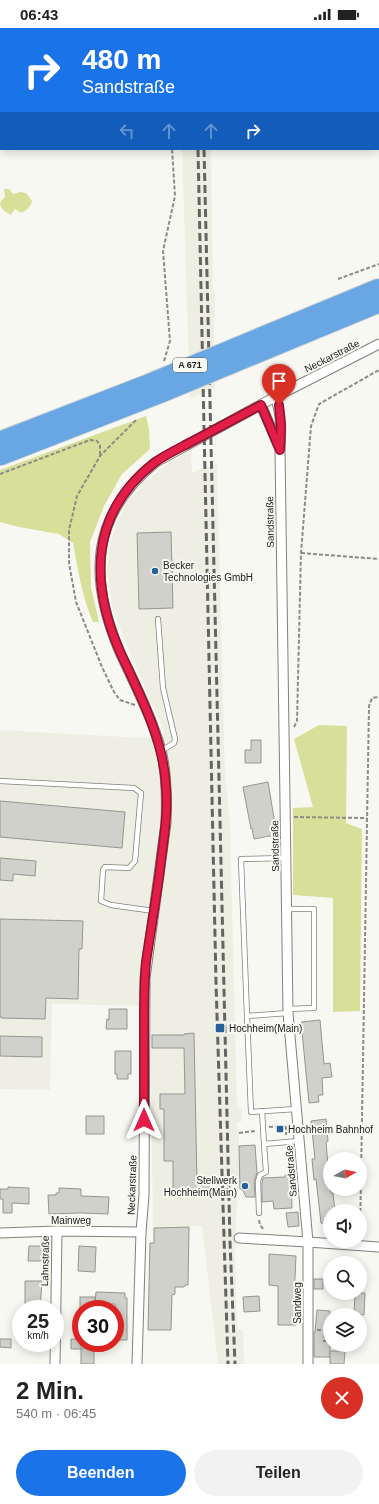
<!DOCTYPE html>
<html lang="de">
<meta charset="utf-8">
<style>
:root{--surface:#fff;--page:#f2f2f2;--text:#222;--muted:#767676;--accent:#1a73e8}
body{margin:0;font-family:Arial,sans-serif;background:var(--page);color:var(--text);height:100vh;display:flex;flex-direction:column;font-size:15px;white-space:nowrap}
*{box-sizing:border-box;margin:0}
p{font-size:13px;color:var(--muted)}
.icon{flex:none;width:22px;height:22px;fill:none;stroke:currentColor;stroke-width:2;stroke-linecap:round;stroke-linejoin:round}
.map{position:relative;height:1336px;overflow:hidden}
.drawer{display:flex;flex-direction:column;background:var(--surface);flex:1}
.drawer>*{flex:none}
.guide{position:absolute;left:0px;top:0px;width:379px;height:122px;box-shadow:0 2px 10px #0003;background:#1a73e8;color:#fff;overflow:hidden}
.needle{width:26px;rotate:81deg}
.fabs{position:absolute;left:323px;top:1124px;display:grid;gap:8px}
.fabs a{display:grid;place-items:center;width:44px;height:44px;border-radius:50%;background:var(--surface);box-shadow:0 2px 10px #0003;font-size:20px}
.speed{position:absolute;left:12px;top:1272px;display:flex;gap:8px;font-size:20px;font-weight:700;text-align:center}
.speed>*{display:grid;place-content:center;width:52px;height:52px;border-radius:50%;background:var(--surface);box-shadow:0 2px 10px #0003;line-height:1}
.speed small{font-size:10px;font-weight:400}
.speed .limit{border:6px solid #d22;background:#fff;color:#111}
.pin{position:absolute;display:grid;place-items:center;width:34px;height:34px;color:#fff;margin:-41px -17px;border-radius:50% 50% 50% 0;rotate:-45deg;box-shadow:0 0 4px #0007}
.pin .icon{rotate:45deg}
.me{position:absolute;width:44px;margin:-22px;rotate:0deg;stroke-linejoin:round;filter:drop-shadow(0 0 3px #0008)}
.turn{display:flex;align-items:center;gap:14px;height:84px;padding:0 16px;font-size:18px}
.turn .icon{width:52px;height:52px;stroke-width:2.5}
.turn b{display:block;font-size:28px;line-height:34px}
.lanes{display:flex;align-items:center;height:38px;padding:0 16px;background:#0003;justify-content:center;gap:20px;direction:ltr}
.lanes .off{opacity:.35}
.round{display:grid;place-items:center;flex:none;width:42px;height:42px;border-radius:21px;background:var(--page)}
.headline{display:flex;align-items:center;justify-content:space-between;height:68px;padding:0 16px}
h1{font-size:24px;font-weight:700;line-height:30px}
.button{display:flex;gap:8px;margin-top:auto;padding:8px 16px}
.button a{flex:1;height:46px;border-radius:24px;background:var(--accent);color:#fff;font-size:16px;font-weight:700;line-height:46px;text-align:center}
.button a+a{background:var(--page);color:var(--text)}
.status{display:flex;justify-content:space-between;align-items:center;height:28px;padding:0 20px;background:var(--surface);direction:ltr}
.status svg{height:11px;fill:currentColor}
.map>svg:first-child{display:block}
.built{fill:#eeefe2}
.green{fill:#d8df98}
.building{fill:#d0d1cb;stroke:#959691}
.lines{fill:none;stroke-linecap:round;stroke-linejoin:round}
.service-casing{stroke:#80807c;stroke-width:6}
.minor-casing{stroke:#80807c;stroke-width:11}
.path{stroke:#8b8b88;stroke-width:2;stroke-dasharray:4 2;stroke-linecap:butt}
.service{stroke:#fff;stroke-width:4.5}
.minor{stroke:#fff;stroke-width:9}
.rail{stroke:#646562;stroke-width:3;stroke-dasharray:8 4;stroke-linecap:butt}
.motorway-bridge-casing{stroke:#d2d3d2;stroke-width:19;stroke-linecap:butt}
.motorway-bridge{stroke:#68a7e4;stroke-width:17}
.route-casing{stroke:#92132f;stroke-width:10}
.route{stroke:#e11d48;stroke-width:7}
.poi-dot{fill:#266299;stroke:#f8f8f3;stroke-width:1.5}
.labels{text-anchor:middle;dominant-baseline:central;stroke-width:4;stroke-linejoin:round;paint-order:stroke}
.shield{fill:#f8f8f3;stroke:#61625f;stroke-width:1}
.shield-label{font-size:9px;font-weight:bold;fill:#20211f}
.street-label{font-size:10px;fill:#20211f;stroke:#f8f8f3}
.poi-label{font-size:10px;fill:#20211f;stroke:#f8f8f3;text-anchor:start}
</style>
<div class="status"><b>06:43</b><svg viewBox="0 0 49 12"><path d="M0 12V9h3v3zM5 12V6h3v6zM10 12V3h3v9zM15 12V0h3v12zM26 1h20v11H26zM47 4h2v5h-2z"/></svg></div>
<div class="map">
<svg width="379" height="1336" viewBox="0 0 379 1336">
<rect width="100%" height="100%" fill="#f8f8f3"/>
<g class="built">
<path d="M182,121H212L211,124L213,261L215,265V291L214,297L215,360L190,371Z"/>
<path d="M191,421L192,445L217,435L225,745L230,796L237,1078H239V1080H242V1093L237,1094V1102H239V1117H252V1125H256V1136L242,1161L238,1162L235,1217L237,1302L243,1301L244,1336H218L202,1198L153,1199L150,978L52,976L50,1062L0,1061V702L163,711L164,704L123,608L113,582L107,544L109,521L116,496L127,474L143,455L163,439Z"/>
</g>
<g class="green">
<path d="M0,0H103L107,1H1V96Z"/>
<path d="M4,161H9L13,166L20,164L26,165L32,173C30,180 27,182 21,185L15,181L11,187L4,183L0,177L1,173L5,169Z"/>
<path d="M146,388L149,402L150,421L122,446L104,478L90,514L91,559L99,594H93C82,569 78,542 73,515L59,506L19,499L0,494V442Z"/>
<path d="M319,697L347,698L346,795L362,801L360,983L333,984V870L293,867V780L313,779L294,711Z"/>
</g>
<g class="building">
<path d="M171,504L173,580L139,581L137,505Z"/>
<path d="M251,712H261V735H245V722H251Z"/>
<path d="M268,754L275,796H273L275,807L254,811L252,800L251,801L243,759Z"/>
<path d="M0,773L125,784L122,820L0,809Z"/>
<path d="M0,830L36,833L35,848L13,846V853L0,852Z"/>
<path d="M0,891L83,893L82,921H79L78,971L46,970L45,991L1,990V988H0Z"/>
<path d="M109,981H127V1001H106L107,991L109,992Z"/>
<path d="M320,992L324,1036L330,1035L332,1049L322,1050L323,1067H318L319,1074L309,1075L301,994Z"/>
<path d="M194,1005L197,1157L219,1156V1167H173V1133H164V1081H160V1066H185L184,1020H152V1007H184V1006Z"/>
<path d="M0,1008L42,1009V1029L0,1028Z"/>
<path d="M115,1023H131V1046H128V1051H117V1046H115Z"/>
<rect x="86" y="1088" width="18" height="18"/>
<path d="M326,1091L328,1113L326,1114L330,1161L331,1165H333L335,1183H330V1196L321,1195L316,1151L314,1152L312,1131H315L311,1093Z"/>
<path d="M255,1117L257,1145L254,1153L255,1169H246L242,1161H240L239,1118Z"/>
<path d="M285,1147H296L297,1156H291L292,1180L274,1181L273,1173L262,1174V1154L263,1150L285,1149Z"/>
<path d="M8,1159L29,1160V1176L12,1175V1185H3V1171H0V1161H8Z"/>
<path d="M59,1160L81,1161V1168L109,1169L108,1186L81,1185L49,1186L48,1167H56V1165H59Z"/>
<path d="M298,1184L299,1198L288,1199L286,1185Z"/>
<path d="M189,1199L188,1257H185L184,1259H175V1266L172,1267L171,1302H148L150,1215H154V1200Z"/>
<path d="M29,1218H43V1233H28Z"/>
<path d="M79,1218L96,1219L95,1244L78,1243Z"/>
<path d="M269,1226L296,1228L294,1272H296V1297H278V1258L269,1257Z"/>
<rect x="314" y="1251" width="9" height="10"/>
<path d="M25,1253H42L40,1281H25Z"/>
<path d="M96,1264L125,1265V1270H127V1312H115V1276H95Z"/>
<path d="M355,1265H365L364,1287L354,1286Z"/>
<path d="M259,1268L260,1283L244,1284L243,1269Z"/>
<rect x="80" y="1269" width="15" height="12"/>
<path d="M317,1282L330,1283L329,1295H330V1329H314V1304H315Z"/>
<path d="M0,1311H11V1320L0,1319Z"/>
<path d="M71,1311H81V1320H94V1336H81V1321H71Z"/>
<path d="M330,1323H345L344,1336H330Z"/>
</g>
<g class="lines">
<g class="service-casing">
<g id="service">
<path d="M158,591L163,660L175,711L174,715L161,723"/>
<path d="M0,753L134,760L141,765L135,833L129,840L105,839L103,842L101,873L111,877L154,883"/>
<path d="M286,881H314V980L288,981"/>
<path d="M288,985L247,988L251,1084L296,1081"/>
<path d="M247,988L241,831L286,830"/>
<path d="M262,1083L264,1116L299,1113"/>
<path d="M259,1185L258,1153L260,1147L266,1144L264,1116"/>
</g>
</g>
<g class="minor-casing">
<g id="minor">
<path d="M275,369C282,386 281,404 280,422L288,985L308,1214V1336"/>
<path d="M261,377L279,419"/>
<path d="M0,1205L57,1203L141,1204"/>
<path d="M239,1210L308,1214L379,1219"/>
<path d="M55,1336L57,1203"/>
<path d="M137,1336L141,1204L144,1167L145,950L166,795C167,770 167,746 161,722C151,687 134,655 119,622C88,548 91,487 156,434L275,369L379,316"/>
</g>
</g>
<g class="path">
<path d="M177,1V0"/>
<path d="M378,55L379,54"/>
<path d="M378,111H379"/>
<path d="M338,251L379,236"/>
<path d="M164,333L170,313L163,223L175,168L172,121"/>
<path d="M0,446L90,412L97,413L100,417V428"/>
<path d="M301,525L379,531"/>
<path d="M135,677L120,672L114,664L102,639L76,574L69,535V502L77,468L100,428L136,392"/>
<path d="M294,699L297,693L301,525L311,398L319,376L379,342"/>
<path d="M294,789L367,790"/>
<path d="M286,1098V1107"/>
<path d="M269,1099L289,1098"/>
<path d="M239,1105L256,1103"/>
<path d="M288,1121L289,1138"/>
<path d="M259,1192L260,1197L264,1202"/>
<path d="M360,1208L369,678L372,670L379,669"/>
<path d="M317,1302H325L324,1313H330"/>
</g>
<use href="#service" class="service"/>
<use href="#minor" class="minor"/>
<g class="rail">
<path d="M195,0V1"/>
<path d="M201,0V1"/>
<path d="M198,121L216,955L228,1336"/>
<path d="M204,121L230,1214L235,1336"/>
</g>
<g class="motorway-bridge-casing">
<g id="motorway-bridge">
<path d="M0,412L145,356L379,259"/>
<path d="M0,429L164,365L379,276"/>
</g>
</g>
<use href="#motorway-bridge" class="motorway-bridge"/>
</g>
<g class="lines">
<g class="route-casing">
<path id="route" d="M144,1092C144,1061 144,1030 144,999C144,977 144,955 146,934C151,900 157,867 161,833C164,809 168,785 166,760C164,712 141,669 121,626C90,557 89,486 154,435C166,426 180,420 193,413C216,401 238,389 261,377L280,422L281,399L279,377"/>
</g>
<use href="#route" class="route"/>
</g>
<g class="poi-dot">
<circle cx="155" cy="543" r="4"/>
<rect x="215" y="995" width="10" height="10" rx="2"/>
<rect x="276" y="1097" width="8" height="8" rx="2"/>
<circle cx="245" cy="1158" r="4"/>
</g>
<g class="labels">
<rect class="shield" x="173" y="330" width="34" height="14" rx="3"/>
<g class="shield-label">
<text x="190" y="337">A 671</text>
</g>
<g class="street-label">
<text transform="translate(332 328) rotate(-27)">Neckarstraße</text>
<text transform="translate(270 494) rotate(-91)">Sandstraße</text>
<text transform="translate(275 818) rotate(-91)">Sandstraße</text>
<text transform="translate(291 1143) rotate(-95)">Sandstraße</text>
<text transform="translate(132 1157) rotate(-88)">Neckarstraße</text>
<text x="71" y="1192">Mainweg</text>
<text transform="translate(45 1233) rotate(-89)">Lahnstraße</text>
<text transform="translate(297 1275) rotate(-90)">Sandweg</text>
</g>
<g class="poi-label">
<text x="163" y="537">Becker<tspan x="163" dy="12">Technologies GmbH</tspan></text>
<text x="229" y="1000">Hochheim(Main)</text>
<text x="288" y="1101">Hochheim Bahnhof</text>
<text x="237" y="1152" text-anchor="end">Stellwerk<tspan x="237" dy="12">Hochheim(Main)</tspan></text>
</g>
</g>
</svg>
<div class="fabs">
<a><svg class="needle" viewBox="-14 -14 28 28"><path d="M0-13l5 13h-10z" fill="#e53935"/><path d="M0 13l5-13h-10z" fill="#767676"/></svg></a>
<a><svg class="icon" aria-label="sound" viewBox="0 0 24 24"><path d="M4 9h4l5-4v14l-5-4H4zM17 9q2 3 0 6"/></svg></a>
<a><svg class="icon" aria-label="search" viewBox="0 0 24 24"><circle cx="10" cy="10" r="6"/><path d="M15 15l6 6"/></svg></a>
<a><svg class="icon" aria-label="layers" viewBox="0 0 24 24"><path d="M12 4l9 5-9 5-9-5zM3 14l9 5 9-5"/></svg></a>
</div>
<div class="speed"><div>25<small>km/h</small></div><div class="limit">30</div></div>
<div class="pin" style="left:279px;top:377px;background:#d93025"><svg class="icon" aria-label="arrive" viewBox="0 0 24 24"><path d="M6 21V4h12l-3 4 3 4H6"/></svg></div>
<svg class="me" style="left:144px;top:1092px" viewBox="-20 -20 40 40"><path d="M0-17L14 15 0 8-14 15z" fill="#e11d48" stroke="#fff" stroke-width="4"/></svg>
<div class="guide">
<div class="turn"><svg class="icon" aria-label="right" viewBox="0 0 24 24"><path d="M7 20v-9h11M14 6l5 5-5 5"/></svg><div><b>480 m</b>Sandstraße</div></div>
<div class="lanes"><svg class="icon off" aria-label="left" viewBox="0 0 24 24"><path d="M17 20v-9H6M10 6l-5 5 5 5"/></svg><svg class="icon off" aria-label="ahead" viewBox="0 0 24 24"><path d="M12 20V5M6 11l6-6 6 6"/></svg><svg class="icon off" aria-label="ahead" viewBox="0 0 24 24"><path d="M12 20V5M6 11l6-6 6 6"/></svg><svg class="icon" aria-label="right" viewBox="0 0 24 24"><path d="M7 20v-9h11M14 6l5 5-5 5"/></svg></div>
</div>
</div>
<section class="drawer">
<div class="headline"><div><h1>2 Min.</h1><p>540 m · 06:45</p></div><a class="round" style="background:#d93025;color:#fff"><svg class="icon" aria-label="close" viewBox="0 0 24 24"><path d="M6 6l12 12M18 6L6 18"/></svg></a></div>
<div class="button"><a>Beenden</a><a>Teilen</a></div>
</section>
